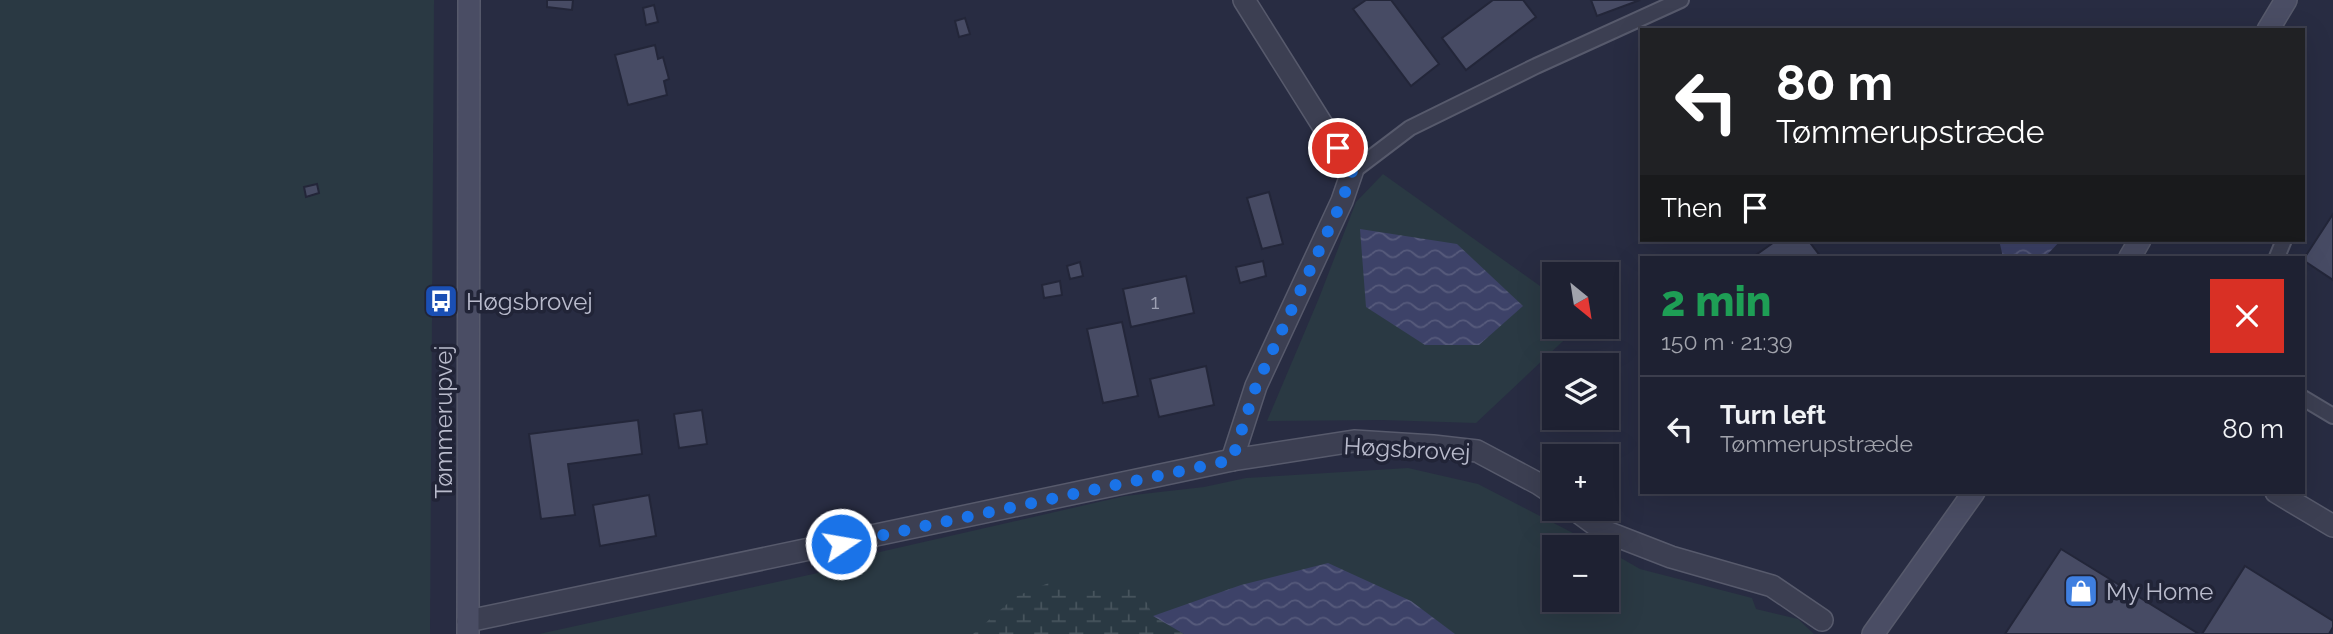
<!DOCTYPE html>
<meta charset="utf-8">
<style>
:root{--surface:#1e2132;--page:#2b2e3e;--text:#f1f3f6;--muted:#a1a3ac;--line:#3c3e4d}
body{margin:0;font-family:Raleway,sans-serif;background:var(--page);color:var(--text);height:100vh;display:flex;flex-direction:column;font-size:26px;white-space:nowrap}
*{box-sizing:border-box;margin:0}
p{font-size:23px;color:var(--muted)}
.icon{flex:none;width:38px;height:38px;fill:none;stroke:currentColor;stroke-width:2;stroke-linecap:round;stroke-linejoin:round}
.map{position:relative;flex:1;overflow:hidden}
.side{position:absolute;left:1640px;top:256px;width:665px;height:238px;display:flex;flex-direction:column;background:var(--surface);border-radius:0px;box-shadow:0 7px 28px #0002,0 0 0 2px var(--line)}
.side>*{flex:none}
.hud{position:absolute;left:1640px;top:28px;width:665px;height:214px;border-radius:0px;box-shadow:0 7px 28px #0002,0 0 0 2px var(--line);background:#202124;color:#fff;overflow:hidden}
.needle{width:46px;rotate:150deg}
.fabs{position:absolute;left:1542px;top:262px;display:grid;gap:14px}
.fabs a{display:grid;place-items:center;width:77px;height:77px;border-radius:0px;background:var(--surface);box-shadow:0 7px 28px #0002,0 0 0 2px var(--line);font-size:35px}
.pin{position:absolute;display:grid;place-items:center;width:60px;height:60px;color:#fff;margin:-30px;border:4px solid #fff;border-radius:50%;box-shadow:0 2px 7px #0007}
.me{position:absolute;width:77px;margin:-38px;rotate:78deg;stroke-linejoin:round;filter:drop-shadow(0 0 5px #0008)}
.turn{display:flex;align-items:center;gap:24px;height:147px;padding:0 21px;font-size:32px}
.turn .icon{width:91px;height:91px;stroke-width:2.5}
.turn b{display:block;font-size:49px;line-height:60px}
.then{display:flex;align-items:center;height:66px;padding:0 21px;background:#0003;gap:14px;font-size:26px}
.round{display:grid;place-items:center;flex:none;width:74px;height:74px;border-radius:0px;background:var(--page)}
.overview{display:flex;align-items:center;justify-content:space-between;height:119px;padding:0 21px}
h1{font-size:42px;font-weight:800;line-height:52px;color:#1e9e55}
ul{padding:0;list-style:none}
li{display:flex;align-items:center;gap:21px;height:105px;padding:0 21px;border-top:2px solid var(--line)}
li div{flex:1}
li b{display:block;font-size:26px}
li em{font-style:normal}
.map>svg:first-child{display:block}
.green{fill:#2a3943}
.wetland{fill:url(#wetland-marsh)}
.water{fill:url(#water-waves)}
.building{fill:#474b64;stroke:#232639;stroke-width:2}
.lines{fill:none;stroke-linecap:round;stroke-linejoin:round}
.lane-casing{stroke:#575a6c;stroke-width:18}
.street-casing{stroke:#575a6c;stroke-width:24}
.secondary-casing{stroke:#575a6c;stroke-width:24}
.lane{stroke:#3c3f52;stroke-width:14}
.street{stroke:#3c3f52;stroke-width:21}
.secondary{stroke:#4a4d64;stroke-width:21}
.route{stroke:#1a73e8;stroke-width:12;stroke-dasharray:0 21.6}
.labels{text-anchor:middle;dominant-baseline:central;stroke-width:7;stroke-linejoin:round;paint-order:stroke}
.number-label{font-size:21px;fill:#9c9fb2}
.poi-label{font-size:24px;fill:#b9bbcc;stroke:#212437;text-anchor:start}
.street-label{font-size:24px;fill:#b9bbcc;stroke:#212437}
</style>
<div class="map">
<svg width="2333" height="634" viewBox="0 0 2333 634">
<defs>
<pattern id="wetland-marsh" width="20" height="14" patternUnits="userSpaceOnUse" patternTransform="scale(1.75)"><rect width="20" height="14" fill="#2a3943"/><path d="M1 5h8M5 5V1M11 12h8M15 12V8" fill="none" stroke="#47545d"/></pattern>
<pattern id="water-waves" width="16" height="10" patternUnits="userSpaceOnUse" patternTransform="scale(1.75)"><rect width="16" height="10" fill="#3d4268"/><path d="M0 5q4-4 8 0t8 0" fill="none" stroke="#575b7c"/></pattern>
</defs>
<rect width="100%" height="100%" fill="#282c42"/>
<g class="green">
<path d="M0,0H434L430,634H0Z"/>
<path d="M1383,174L1554,296V327H1578L1476,423L1382,420L1267,421L1319,298L1356,202Z"/>
<path d="M1408,468L1478,484L1602,548H1554V600H1606L1607,550L1640,569L1752,598L1756,609L1798,619L1814,634H539L836,569V562L1125,496L1204,487L1246,478Z"/>
</g>
<path class="wetland" d="M1051,582L1080,593L1138,584L1153,616L1184,634H973L1015,597Z"/>
<g class="water">
<path d="M1360,229L1457,244L1523,306L1479,345H1425L1366,307Z"/>
<path d="M1999,240H2061L2045,257H2003Z"/>
<path d="M1328,563L1411,601L1455,634H1184L1153,616L1241,585Z"/>
</g>
<g class="building">
<path d="M547,0H573L572,10L547,7Z"/>
<path d="M1366,0H1391L1439,64L1411,86L1353,9Z"/>
<path d="M1493,0H1523L1536,17L1466,70L1442,38Z"/>
<path d="M1591,0H1640L1597,16Z"/>
<path d="M654,5L658,22L646,25L643,8Z"/>
<path d="M965,18L970,34L959,37L955,21Z"/>
<path d="M655,45L658,59L663,57L669,79L664,81L667,95L628,105L615,55Z"/>
<path d="M317,184L319,193L306,197L304,187Z"/>
<path d="M1269,192L1283,244L1262,249L1247,198Z"/>
<path d="M2333,214V280L2303,260Z"/>
<path d="M1777,240H1808L1821,257H1753Z"/>
<path d="M1263,261L1266,276L1240,283L1236,267Z"/>
<path d="M1080,262L1083,276L1070,279L1067,266Z"/>
<path d="M1186,276L1194,313L1131,327L1123,289Z"/>
<path d="M1060,281L1062,295L1044,298L1042,285Z"/>
<path d="M1122,322L1138,396L1103,403L1087,329Z"/>
<path d="M1206,366L1214,405L1159,417L1150,379Z"/>
<path d="M702,410L707,444L679,448L674,414Z"/>
<path d="M638,420L642,454L568,464L575,515L541,519L529,434Z"/>
<path d="M649,495L656,536L600,546L593,505Z"/>
<path d="M2061,549L2199,634H2005Z"/>
<path d="M2245,566L2333,621V627L2329,634H2202Z"/>
</g>
<g class="lines">
<g class="lane-casing">
<g id="lane">
<path d="M1352,172L1410,128L1536,66L1681,0"/>
<path d="M2277,257L2284,240"/>
<path d="M2303,398L2333,416"/>
</g>
</g>
<g class="street-casing">
<g id="street">
<path d="M1232,460L1256,386L1342,201L1352,172L1244,0"/>
<path d="M2276,492L2333,526"/>
<path d="M1574,509L1604,531L1671,557L1772,586L1822,620"/>
<path d="M468,621L1232,460L1354,441L1433,446L1477,451L1539,484L1554,494"/>
</g>
</g>
<g class="secondary-casing">
<g id="secondary">
<path d="M2268,30L2286,0"/>
<path d="M2130,257L2140,240"/>
<path d="M468,634L469,0"/>
<path d="M1873,634L1974,492"/>
</g>
</g>
<use href="#lane" class="lane"/>
<use href="#street" class="street"/>
<use href="#secondary" class="secondary"/>
</g>
<g class="lines">
<path class="route" d="M841,544L1232,460L1256,386L1342,201L1352,172L1338,148"/>
</g>
<defs>
<g id="bus-square" transform="scale(1.75)"><rect x="-9" y="-9" width="18" height="18" rx="4" fill="#1a4fb4" stroke="#212437"/><path d="M-5-6H5V4H4V6H2V4H-2V6H-4V4H-5ZM-3.5-4V0h7V-4ZM-3.5 1.2v1.5H-2V1.2ZM2 1.2v1.5H3.5V1.2Z" fill="#fff"/></g>
<g id="shop-square" transform="scale(1.75)"><rect x="-9" y="-9" width="18" height="18" rx="4" fill="#3f7fe0" stroke="#212437"/><path d="M-5-2.5h2.3a2.7 3.5 0 0 1 5.4 0H5L5.5 6h-11ZM-1.5-2.5h3a1.5 2.3 0 0 0-3 0Z" fill="#fff"/></g>
</defs>
<g fill-rule="evenodd">
<use href="#bus-square" x="441" y="301"/>
<use href="#shop-square" x="2081" y="591"/>
</g>
<g class="labels">
<g class="number-label">
<text x="1155" y="301">1</text>
</g>
<g class="poi-label">
<text x="466" y="301">Høgsbrovej</text>
<text x="2106" y="591">My Home</text>
</g>
<g class="street-label">
<text transform="translate(443 422) rotate(-90)">Tømmerupvej</text>
<text transform="translate(1407 449) rotate(3)">Høgsbrovej</text>
</g>
</g>
</svg>
<div class="fabs">
<a><svg class="needle" viewBox="-14 -14 28 28"><path d="M0-13l5 13h-10z" fill="#e53935"/><path d="M0 13l5-13h-10z" fill="#a1a3ac"/></svg></a>
<a><svg class="icon" aria-label="layers" viewBox="0 0 24 24"><path d="M12 4l9 5-9 5-9-5zM3 14l9 5 9-5"/></svg></a>
<a>+</a>
<a>−</a>
</div>
<div class="pin" style="left:1338px;top:148px;background:#d93025"><svg class="icon" aria-label="arrive" viewBox="0 0 24 24"><path d="M6 21V4h12l-3 4 3 4H6"/></svg></div>
<svg class="me" style="left:841px;top:544px" viewBox="-20 -20 40 40"><circle r="17" fill="#1a73e8" stroke="#fff" stroke-width="3"/><path d="M0-11L8 9 0 5-8 9z" fill="#fff"/></svg>
<div class="hud">
<div class="turn"><svg class="icon" aria-label="left" viewBox="0 0 24 24"><path d="M17 20v-9H6M10 6l-5 5 5 5"/></svg><div><b>80 m</b>Tømmerupstræde</div></div>
<div class="then">Then<svg class="icon" aria-label="arrive" viewBox="0 0 24 24"><path d="M6 21V4h12l-3 4 3 4H6"/></svg></div>
</div>
<section class="side">
<div class="overview"><div><h1>2 min</h1><p>150 m · 21:39</p></div><a class="round" style="background:#d93025;color:#fff"><svg class="icon" aria-label="close" viewBox="0 0 24 24"><path d="M6 6l12 12M18 6L6 18"/></svg></a></div>
<ul>
<li><svg class="icon" aria-label="left" viewBox="0 0 24 24"><path d="M17 20v-9H6M10 6l-5 5 5 5"/></svg><div><b>Turn left</b><p>Tømmerupstræde</p></div><em>80 m</em></li>
</ul>
</section>
</div>
